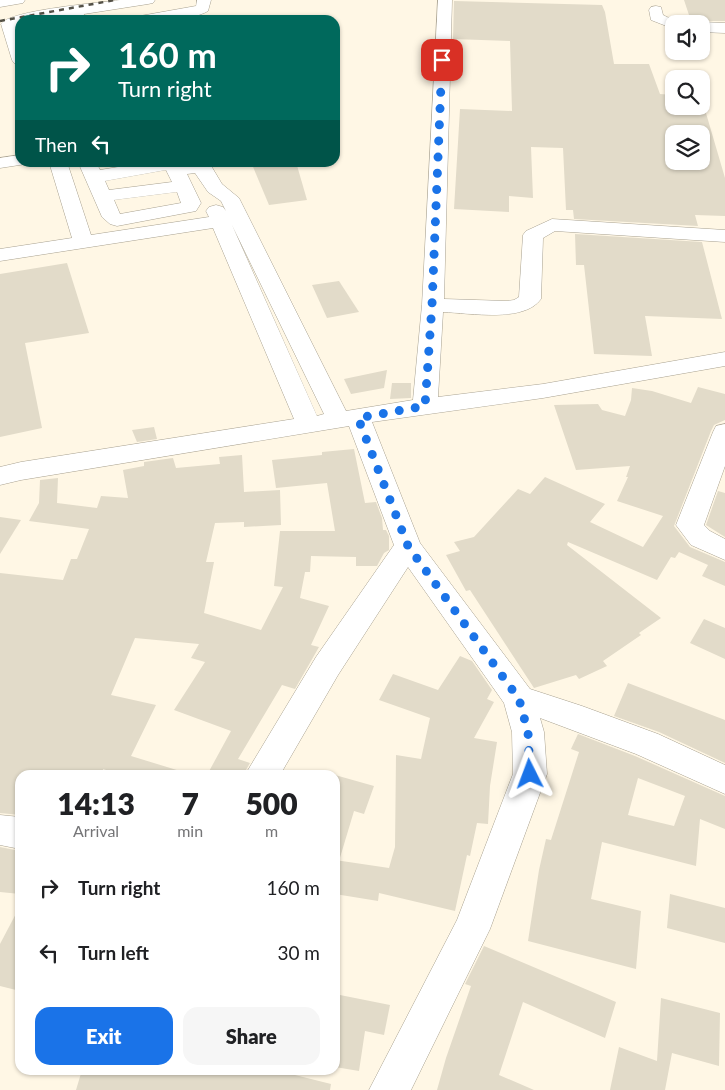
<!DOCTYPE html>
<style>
:root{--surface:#fff;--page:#f6f6f6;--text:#202124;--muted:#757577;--accent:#1a73e8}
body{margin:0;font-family:Lato,sans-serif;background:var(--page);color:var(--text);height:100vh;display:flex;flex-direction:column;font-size:19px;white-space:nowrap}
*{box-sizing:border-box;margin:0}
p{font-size:16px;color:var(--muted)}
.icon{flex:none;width:28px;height:28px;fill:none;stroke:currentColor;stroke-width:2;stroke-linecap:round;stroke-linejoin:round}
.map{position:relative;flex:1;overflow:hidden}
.sheet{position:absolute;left:15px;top:770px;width:325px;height:305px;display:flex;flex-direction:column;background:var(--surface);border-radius:15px;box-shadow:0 1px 4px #0004}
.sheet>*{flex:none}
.banner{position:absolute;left:15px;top:15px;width:325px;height:152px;border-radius:15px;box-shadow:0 1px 4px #0004;background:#00695c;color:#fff;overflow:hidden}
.fabs{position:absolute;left:665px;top:15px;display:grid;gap:10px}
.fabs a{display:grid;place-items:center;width:45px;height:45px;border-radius:10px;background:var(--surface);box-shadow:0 1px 4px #0004;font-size:25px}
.pin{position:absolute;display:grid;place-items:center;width:42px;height:42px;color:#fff;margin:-21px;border-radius:10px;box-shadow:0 2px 8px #0006}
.me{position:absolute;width:55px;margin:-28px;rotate:357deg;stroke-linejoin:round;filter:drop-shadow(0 0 4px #0008)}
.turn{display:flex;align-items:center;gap:18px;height:105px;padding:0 20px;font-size:22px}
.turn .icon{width:65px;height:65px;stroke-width:2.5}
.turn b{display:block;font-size:35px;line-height:42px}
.then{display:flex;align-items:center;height:48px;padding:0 20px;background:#0003;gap:10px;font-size:19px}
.eta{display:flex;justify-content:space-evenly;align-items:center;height:85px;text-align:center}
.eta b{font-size:30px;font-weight:800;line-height:35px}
.action{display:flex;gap:10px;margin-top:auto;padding:10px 20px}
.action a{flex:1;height:58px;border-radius:15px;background:var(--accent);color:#fff;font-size:20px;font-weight:800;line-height:58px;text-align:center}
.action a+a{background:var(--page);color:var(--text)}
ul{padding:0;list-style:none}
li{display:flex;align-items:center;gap:15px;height:65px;padding:0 20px}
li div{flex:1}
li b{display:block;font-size:19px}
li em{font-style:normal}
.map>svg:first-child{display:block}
.building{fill:#e2dbc9;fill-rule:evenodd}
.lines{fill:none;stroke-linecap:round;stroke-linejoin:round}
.minor-casing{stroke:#a8a190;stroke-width:1}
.minor{fill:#fff;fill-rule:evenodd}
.rail{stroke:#535046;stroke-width:2.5;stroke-dasharray:5 5;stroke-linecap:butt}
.route{stroke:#1a73e8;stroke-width:9;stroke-dasharray:0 16.2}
</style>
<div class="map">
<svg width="725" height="1090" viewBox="0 0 725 1090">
<rect width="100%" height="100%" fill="#fff7e5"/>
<g class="building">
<path d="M684,0H725V21H691Z"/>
<path d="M454,1L602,5L605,12L614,64H649L660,94L674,95V106H701V96L725,178V216L695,215L698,226L574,219L573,210H566L563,148L531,147L533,198L509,196V212L454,209L460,109L512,111L510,41L453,39ZM674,134H701V161H674Z"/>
<path d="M251,162H296L307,200L269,205Z"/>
<path d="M575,234L702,242L722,319L645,316L652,356L594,354L584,265H576Z"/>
<path d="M67,263L89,333L25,343L42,428L0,437V274Z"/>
<path d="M339,281L359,312L327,318L312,285Z"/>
<path d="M387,370L384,388L351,394L344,379Z"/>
<path d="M392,383H411V398L390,399Z"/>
<path d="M698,387L725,394V420L714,425L711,431L674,526L690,547L725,562V586L702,576L708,565L679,552L675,558L671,557L657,580L568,542L567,545L661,618L639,633L641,635L603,661L607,666L579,679L576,675L534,688L470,590L466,591L446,555L460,551L454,542L474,537L518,489L530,494L545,477L605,504L590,522L643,547L663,516L617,501L628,477H626L630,466L576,470L554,405L598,404L602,410L625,416L631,400L632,388L652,391L691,403Z"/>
<path d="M154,427L157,439L137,442L132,430Z"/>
<path d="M354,449L365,503L376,502L382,518L383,530H386L389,536V550L384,553L377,566H356V557L311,556L310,572H305L300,598L329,606L311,645L319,647L295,689L282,685L238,759L250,763L243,775H207L231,731L174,710L205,662L191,658L199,644L135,638L111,695L156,705L131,756L180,771V775H121L103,769V775H20V815L0,813V573L63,580L71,559H77L89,529L29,521L39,503L40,480L58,478L57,503L97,508L101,496L128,498L123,470L144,466V462L173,458L176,468L220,464L219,457L242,455L244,492L280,490L281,525L244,527V522L215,523L206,562H214L204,613L261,630L283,587L274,586L280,531H335L327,483L276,488L272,460L322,455V452Z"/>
<path d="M718,491L725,493V537L706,525Z"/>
<path d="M0,517L21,520L0,554Z"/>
<path d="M704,619L725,628V659L690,643Z"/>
<path d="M460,656L472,661L492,690L487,699L494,702L474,738L497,742L490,786L488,824L477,823L470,856L467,855L455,911L379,893L378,901L335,894V860L389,868L395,847L396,755L421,759L430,718L379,700L393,674L438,690Z"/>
<path d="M628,683L725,720V763L659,732L614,716Z"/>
<path d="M578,734L635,756L725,796V829L700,819L696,866L602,842L591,899L641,911L636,969L528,941L539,870L546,839L551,840L579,752L571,749ZM638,778L685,796L674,826L628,815Z"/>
<path d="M335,775L374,786L364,814L354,811L339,861L335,860Z"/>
<path d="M0,847L20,851V894L0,892Z"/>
<path d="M670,894L725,908V943L667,928Z"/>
<path d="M20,906V991L0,986V944Z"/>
<path d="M484,946L616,1002L605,1038L523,1002L499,1075L534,1090H437L446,1058L471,986L465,984Z"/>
<path d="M335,994L390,1005L384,1035L365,1031L359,1071L335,1067Z"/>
<path d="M661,998L720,1013L719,1066L672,1053L665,1090H610L619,1047L657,1061Z"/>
<path d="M82,1070H275L331,1084L330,1090H76Z"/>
</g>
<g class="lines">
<g class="minor-casing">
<g id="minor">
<path d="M0,0H25L23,3L0,7Z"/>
<path d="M120,0H155L153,3L148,4L84,14L83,20H69V16L20,20V24L16,25L20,37V65L14,63L12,60L1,24C10,10 99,3 120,0Z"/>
<path d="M197,0H211L208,11C192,21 152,20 133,20L135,17L140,16L196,6Z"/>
<path d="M438,0H452L444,299L507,301L514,300L519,297L523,235L526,231L552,219L725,230V242L555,231L543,238L541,299C524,323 470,313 443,312L438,397L543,384L725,352V366L543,398L372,422L420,543L530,689L582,706L658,734L725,765V794L636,754L540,718L544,732L547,774L490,929L411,1090H369L457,920L513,774L512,732L504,703L408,567L338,675L280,775H245L316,657L394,545L349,426L21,480L0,485V467L21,462L294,419L213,228L0,261V249L72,238L49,162H67L91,235L209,217L206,211L209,207L216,205L223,207L226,211L221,201L208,192L195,173L187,174L201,203L196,211L117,226L110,224L102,217L78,162H96L100,170L148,162L210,164L222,184L239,198L346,411L413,400L422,305ZM166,170L172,182L109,190L105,181ZM177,192L181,203L120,214L114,200ZM232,225L324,414L317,416Z"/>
<path d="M656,6L661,7L663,15L681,24H674V29L651,20L649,10L651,7Z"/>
<path d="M701,22L725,23V33L701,32V24H696Z"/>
<path d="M20,155V162H27L26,164L0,168V158Z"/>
<path d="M725,424V466L704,525L710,531L725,539V560L691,545L676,525L713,432L716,426Z"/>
<path d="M0,815L20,817V849L0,845Z"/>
</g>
</g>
<use href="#minor" class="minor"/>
<path class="rail" d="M0,21L115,0"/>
</g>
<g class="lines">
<path class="route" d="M442,60L432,305L425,406L358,418L408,546L519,699L528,732L530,774"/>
</g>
</svg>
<div class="fabs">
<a><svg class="icon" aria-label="sound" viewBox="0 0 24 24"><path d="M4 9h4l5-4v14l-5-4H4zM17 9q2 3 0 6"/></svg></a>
<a><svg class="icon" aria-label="search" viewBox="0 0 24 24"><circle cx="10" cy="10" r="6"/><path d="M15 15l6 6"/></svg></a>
<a><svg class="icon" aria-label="layers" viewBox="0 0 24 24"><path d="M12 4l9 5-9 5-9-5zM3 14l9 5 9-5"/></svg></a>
</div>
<div class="pin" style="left:442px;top:60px;background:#d93025"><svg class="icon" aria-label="arrive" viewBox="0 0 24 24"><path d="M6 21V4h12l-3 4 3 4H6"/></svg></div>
<svg class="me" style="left:530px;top:774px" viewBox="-20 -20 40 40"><path d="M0-17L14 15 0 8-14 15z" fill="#1a73e8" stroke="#fff" stroke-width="4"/></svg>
<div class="banner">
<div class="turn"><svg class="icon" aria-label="right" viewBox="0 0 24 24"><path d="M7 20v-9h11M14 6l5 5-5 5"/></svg><div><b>160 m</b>Turn right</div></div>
<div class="then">Then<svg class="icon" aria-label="left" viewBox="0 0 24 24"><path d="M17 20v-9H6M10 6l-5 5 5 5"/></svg></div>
</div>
<section class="sheet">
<div class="eta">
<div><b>14:13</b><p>Arrival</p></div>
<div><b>7</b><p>min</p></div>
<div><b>500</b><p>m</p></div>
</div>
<ul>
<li><svg class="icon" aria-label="right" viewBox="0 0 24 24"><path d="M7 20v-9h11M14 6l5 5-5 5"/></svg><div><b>Turn right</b></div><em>160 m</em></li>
<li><svg class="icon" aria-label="left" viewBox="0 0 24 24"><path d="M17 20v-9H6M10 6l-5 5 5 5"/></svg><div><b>Turn left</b></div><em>30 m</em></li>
</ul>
<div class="action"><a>Exit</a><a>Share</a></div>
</section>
</div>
